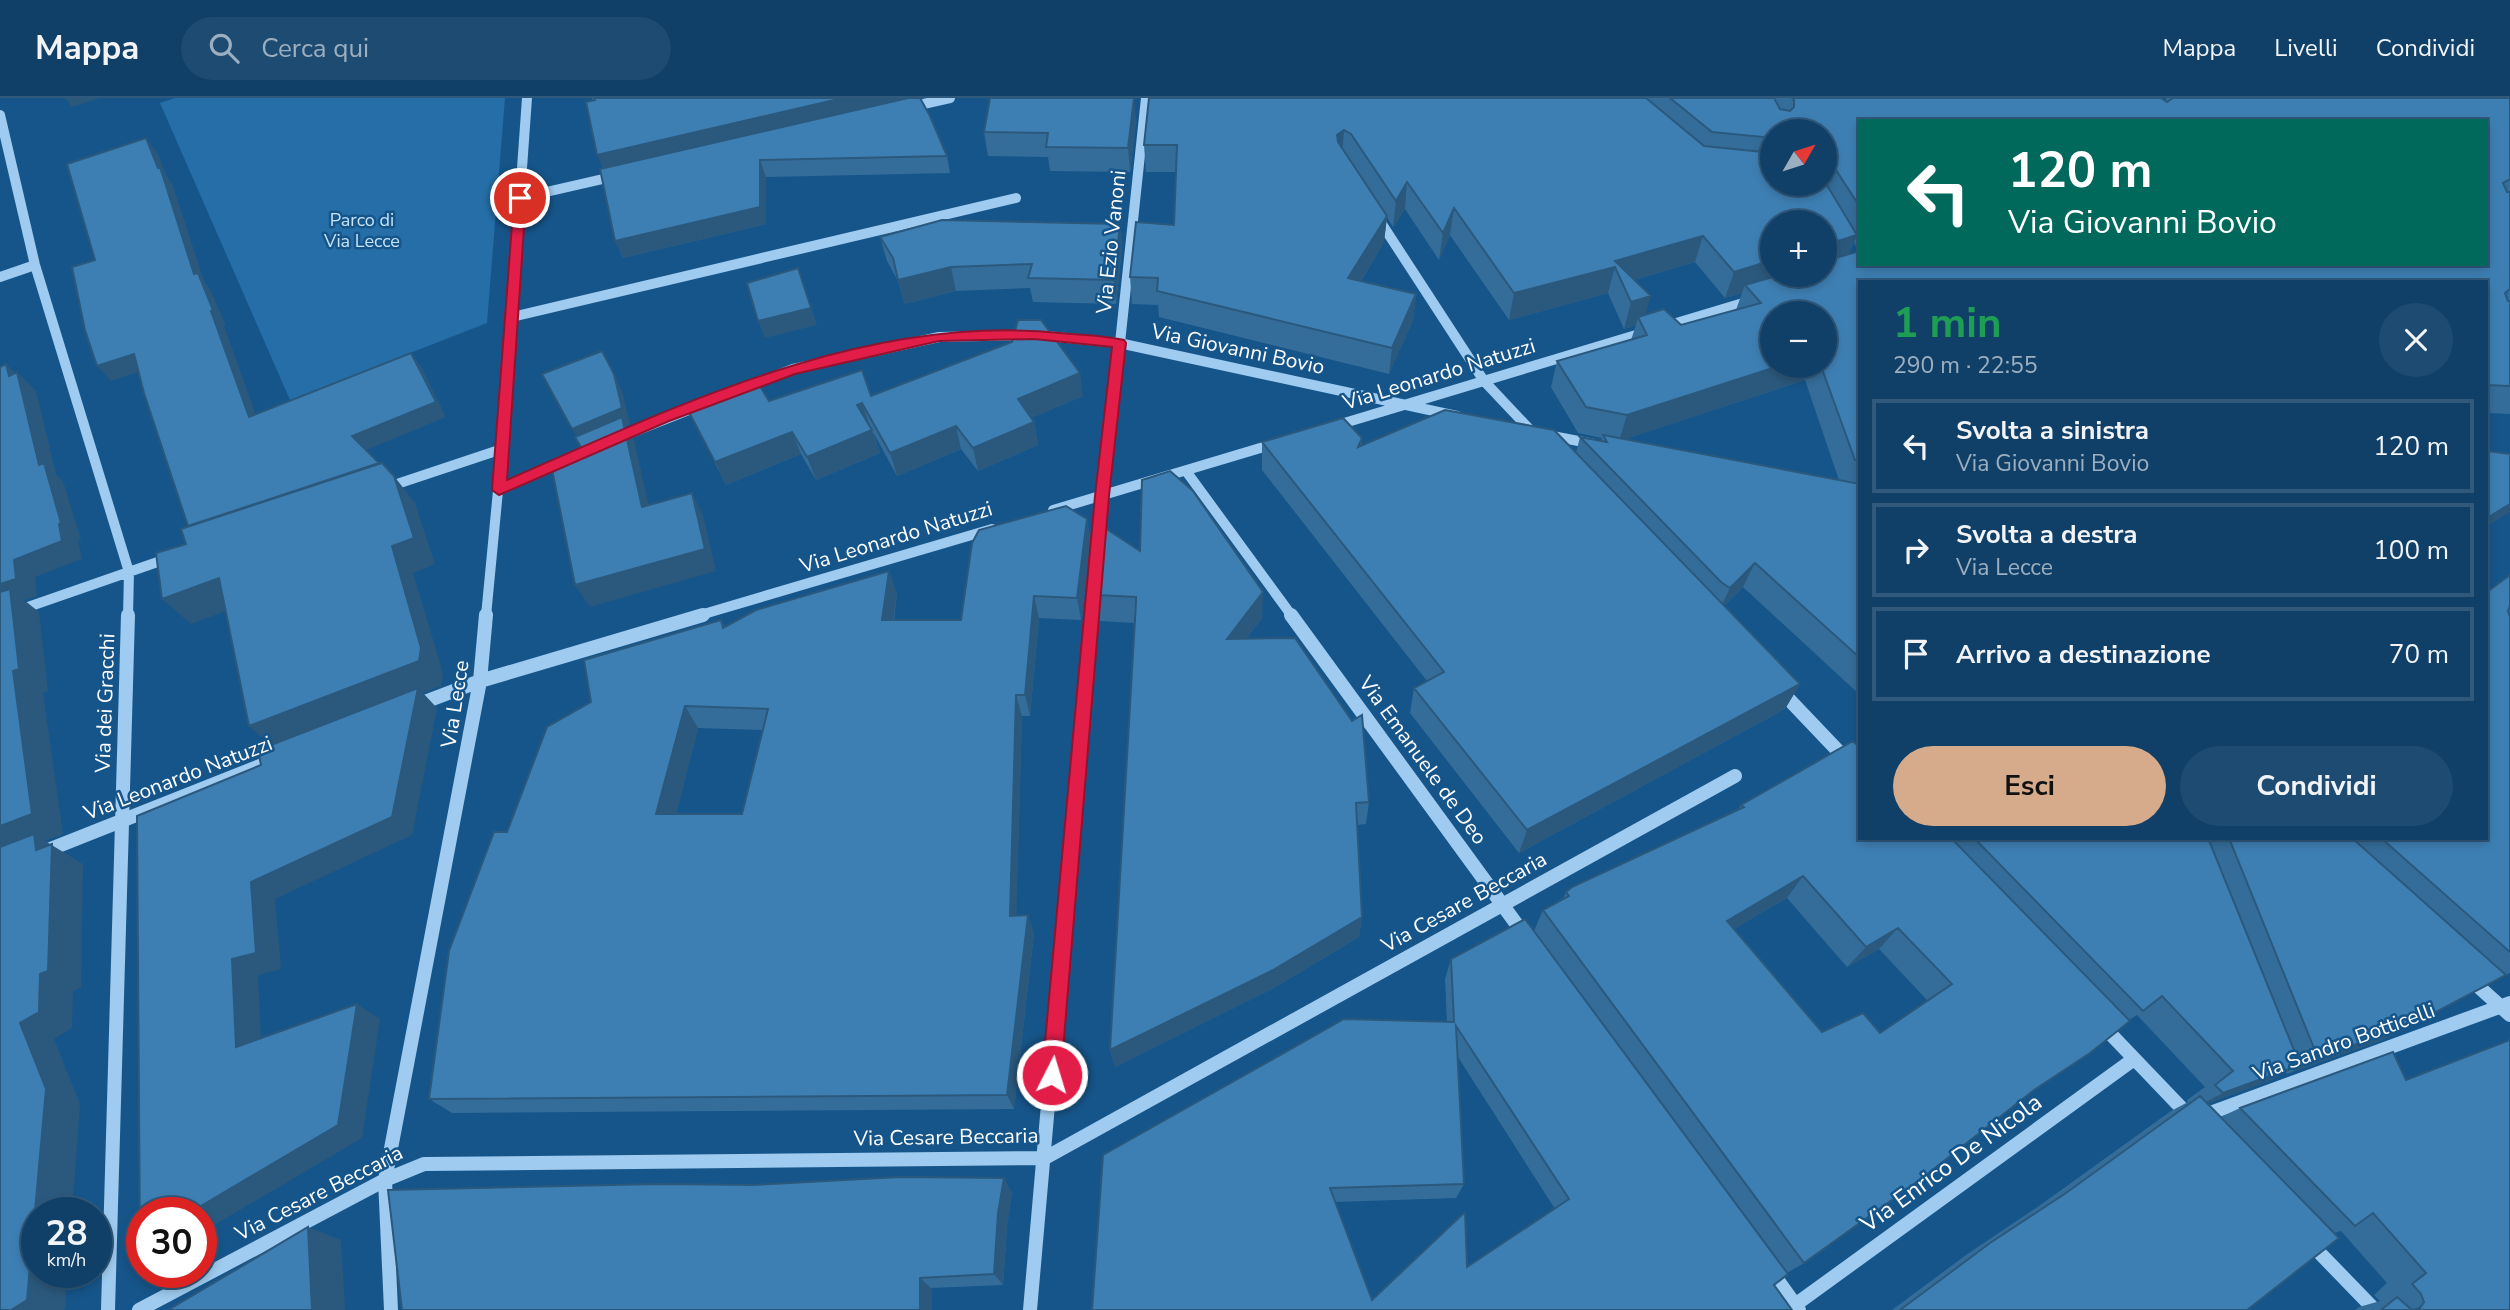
<!DOCTYPE html>
<html lang="it">
<head>
<meta charset="utf-8">
<style>
  :root { --surface:#104068; --page:#1e4b71; --text:#f1f3f6; --muted:#9cafc0; --line:#30597c; --accent:#d6ab8b }
  body { margin:0; font-family:"Nunito Sans",sans-serif; background:var(--page); color:var(--text); height:100vh; display:flex; flex-direction:column; font-size:26px; white-space:nowrap }
  * { box-sizing:border-box; margin:0 }
  p { font-size:23px; color:var(--muted) }
  .icon { flex:none; width:38px; height:38px; fill:none; stroke:currentColor; stroke-width:2; stroke-linecap:round; stroke-linejoin:round }
  .map { position:relative; flex:1; overflow:hidden }
  .drawer { position:absolute; left:1858px; top:182px; width:630px; height:560px; display:flex; flex-direction:column; background:var(--surface); border-radius:0px; box-shadow:0 4px 10px #0003,0 0 0 2px var(--line) }
  .drawer>* { flex:none }
  .guide { position:absolute; left:1858px; top:21px; width:630px; height:147px; border-radius:0px; box-shadow:0 4px 10px #0003,0 0 0 2px var(--line); background:#00695c; color:#fff; overflow:hidden }
  .needle { width:46px; rotate:51deg }
  .tools { position:absolute; left:1760px; top:21px; display:grid; gap:14px }
  .tools a { display:grid; place-items:center; width:77px; height:77px; border-radius:50%; background:var(--surface); box-shadow:0 4px 10px #0003,0 0 0 2px var(--line); font-size:35px }
  .speed { position:absolute; left:21px; top:1099px; display:flex; gap:14px; font-size:35px; font-weight:700; text-align:center }
  .speed>* { display:grid; place-content:center; width:91px; height:91px; border-radius:50%; background:var(--surface); box-shadow:0 4px 10px #0003,0 0 0 2px var(--line); line-height:1 }
  .speed small { font-size:18px; font-weight:400 }
  .speed .limit { border:10px solid #d22; background:#fff; color:#111 }
  .pin { position:absolute; display:grid; place-items:center; width:60px; height:60px; color:#fff; margin:-30px; border:4px solid #fff; border-radius:50%; box-shadow:0 2px 7px #0007 }
  .me { position:absolute; width:77px; margin:-38px; rotate:5deg; stroke-linejoin:round; filter:drop-shadow(0 0 5px #0008) }
  .turn { display:flex; align-items:center; gap:24px; height:147px; padding:0 35px; font-size:32px }
  .turn .icon { width:91px; height:91px; stroke-width:2.5 }
  .turn b { display:block; font-size:49px; line-height:60px }
  .round { display:grid; place-items:center; flex:none; width:74px; height:74px; border-radius:37px; background:var(--page) }
  .headline { display:flex; align-items:center; justify-content:space-between; height:119px; padding:0 35px }
  h1 { font-size:42px; font-weight:700; line-height:52px; color:#1e9e55 }
  .action { display:flex; gap:14px; margin-top:auto; padding:14px 35px }
  .action a { flex:1; height:80px; border-radius:42px; background:var(--accent); color:#111; font-size:28px; font-weight:700; line-height:80px; text-align:center }
  .action a+a { background:var(--page); color:var(--text) }
  ul { padding:0; list-style:none }
  li { display:flex; align-items:center; gap:21px; height:94px; margin:0 14px 10px; padding:0 21px; border:4px solid var(--line); border-radius:0px }
  li div { flex:1 }
  li b { display:block; font-size:26px }
  li em { font-style:normal }
  header { display:flex; align-items:center; gap:42px; box-sizing:border-box; height:98px; padding:0 35px; background:var(--surface); border-bottom:2px solid var(--line) }
  header strong { font-size:33px }
  nav { display:flex; gap:38px; margin-inline-start:auto; font-size:24px }
  .search { width:490px; height:63px; background:var(--page); display:flex; align-items:center; gap:18px; box-sizing:border-box; padding:0 24px; border-radius:38px; color:var(--muted); font-size:26px }
  .map>svg:first-child { display:block }
  .green { fill:#256ea7 }
  .lines { fill:none; stroke-linecap:round; stroke-linejoin:round }
  .minor-far1 { stroke:#9ecbef; stroke-width:10 }
  .minor { stroke:#9ecbef; stroke-width:14 }
  .wall { fill:#356d9a; fill-rule:evenodd }
  .shaded-wall { fill:#2b597d }
  .building { fill:#3e7fb3; stroke:#2b597d; stroke-width:2; fill-rule:evenodd }
  .route { fill:#e11d48; stroke:#92132f; stroke-width:2 }
  .labels { text-anchor:middle; dominant-baseline:central; stroke-width:5; stroke-linejoin:round; paint-order:stroke }
  .far-park-label { font-size:18px; fill:#c4e3fb; stroke:#16558a }
  .street-label { font-size:21px; fill:#fff; stroke:#16558a }
  .near-street-label { font-size:24px; fill:#fff; stroke:#16558a }
</style>
</head>
<body>
<header>
<strong>Mappa</strong>
<div class="search"><svg class="icon" aria-label="search" viewBox="0 0 24 24"><circle cx="10" cy="10" r="6"/><path d="M15 15l6 6"/></svg>Cerca qui</div>
<nav><a>Mappa</a><a>Livelli</a><a>Condividi</a></nav>
</header>
<div class="map">
<svg width="2510" height="1212" viewBox="0 0 2510 1212">
  <rect width="100%" height="100%" fill="#16558a"/>
  <path class="green" d="M175 0H505L487 225 290 302 160 5Z"/>
  <g class="lines">
    <path class="minor-far1" d="M910 9 950 0
      M0 17 35 167 129 474 128 518
      M520 100 616 78
      M1376 117 1484 283 1535 337
      M0 179 35 167
      M512 219 1016 100
      M1663 229 1753 202
      M1331 329 1646 234
      M1547 337 1594 346
      M615 341 793 271 939 239 1035 237 1119 245 1457 318
      M1186 373 1292 518
      M385 390 502 351
      M499 392 598 349
      M1053 412 1277 345
      M2 518 172 459
      M486 518 502 351 527 0
      M697 518 992 431
      M1091 518 1146 0"/>
    <path class="minor" d="M1291 517 1526 839
      M0 519 7 517
      M1781 593 1860 676
      M414 608 480 583 703 517
      M43 754 270 664
      M2470 881 2510 917
      M2102 927 2191 1020
      M2202 1018 2510 905
      M2310 1145 2375 1212
      M1769 1170 1799 1212
      M1795 1207 2134 961
      M108 1212 128 517
      M139 1212 385 1082 424 1066 1045 1060 1735 678
      M391 1212 385 1082 480 583 486 517
      M1030 1212 1091 517"/>
  </g>
  <path class="wall" d="M592 0H920L947 58 950 75 766 79V126L623 160 615 143Z
    M1149 0H2161L2165 3 2167 0H2510V316L2487 315V184H1860V597L1743 489 1724 508 1800 586 1785 611 1519 755 1410 615 1414 590 1427 583 1262 372V344L1362 340 1361 347 1576 355 1580 339 1601 343 1602 340 1578 335 1551 289 1557 263 1631 242 1636 227 1624 231 1608 195 1509 222 1450 137 1439 162 1405 111 1393 129 1387 119 1384 144 1361 183 1416 196 1413 222 1389 276 1159 219 1158 207 1132 206 1130 179 1174 127 1176 74H1146L1144 47ZM1860 23 2487 166H1860ZM1773 33H1825V86H1773ZM1854 144 1858 154 1848 156ZM1695 164 1725 200 1742 195 1736 212 1681 227 1646 217 1634 182ZM1825 215V268H1773ZM1805 282 1839 382 1625 341Z
    M1136 22 1130 74 1050 73 1048 59 988 58 984 34Z
    M1120 126 1122 150 1116 206 1033 204 1030 190 956 193 905 206 898 183 887 163 880 139Z
    M871 298H1083L1031 320 1034 324 1038 347 978 373 961 351 897 378 873 334 880 355 816 382 801 356 726 387 688 312 769 303Z
    M1087 421 1091 445 1081 522 1039 520 1030 618H1022L1016 817 1034 835 1014 1011 452 1015 429 1001 507 734 721 522 725 529 889 473 897 496 894 522H961ZM698 630 763 632 742 716H676Z
    M1140 453 1262 520 1247 540 1369 704 1366 726 1357 727 1362 819 1359 839 1272 891 1115 969 1110 952 1135 525 1100 523 1096 497Z
    M2510 477V875L2382 942 2287 976 2286 974 2269 983 2208 1005 2221 1019 2240 1010 2393 954 2406 982 2510 942V1212H2355L2359 1209 2380 1203 2374 1197 2387 1185 2341 1133 2334 1135 2339 1140 2247 1212H1892L1966 1157 2039 1108 2171 1013 2188 1004 2187 1002 2205 989 2137 917 2129 922 2130 923 2090 955 2034 992 1921 1081 1804 1165 1787 1175 1788 1176 1774 1187 1792 1212H1092L1103 1057 1344 921 1447 924 1445 881 1451 861 1525 821 1554 860 1534 833 1543 812 1563 801 1566 794 1572 789 1738 712 1741 707 1853 643 1860 650V740H2487V494ZM1787 800 1847 869 1879 851 1927 902 1880 935 1863 915 1822 934 1734 831ZM1458 959 1555 1111 1467 1169 1465 1114 1372 1202 1335 1104 1456 1100 1464 1086Z
    M1012 1094 1007 1128 1003 1187 402 1212Z"/>
  <path class="shaded-wall" d="M65 0H100L72 9Z
    M843 0H915L604 72 597 57Z
    M1134 0 1136 22 1130 74 1128 50Z
    M1344 32 1342 59 1336 64 1337 37Z
    M146 40 158 56 167 79 172 85 204 183 210 191 226 228H224L262 334 249 319 194 176 158 70Z
    M760 62 766 79V126L623 160 615 143Z
    M1407 84 1405 111 1393 129 1396 103Z
    M1454 110 1450 137 1439 162 1443 135Z
    M1387 118 1384 144 1346 207 1348 180Z
    M1120 126 1122 150 1116 206 1114 182Z
    M1857 137 1845 164 1825 170V147Z
    M1703 138 1695 164 1623 185 1615 169 1608 195 1509 222 1514 195 1615 163Z
    M1773 162V177H1803L1745 187 1742 195 1725 200 1734 174Z
    M951 169 956 193 905 206 898 182Z
    M798 170 817 227 765 240 758 223Z
    M1416 196 1413 222 1389 276 1392 250Z
    M1651 198 1643 225 1638 219 1636 227 1624 231 1631 204Z
    M602 253 622 293 630 326 626 328 634 342 654 431 581 347 572 331Z
    M411 255 422 270 446 319 364 353 352 338Z
    M134 256 148 271 111 283 97 268Z
    M6 266 18 278 17 274 36 293 56 376 63 383 81 442 78 443 82 461 35 479 37 498 24 502 39 514 48 593 43 595 63 736 45 743 83 766 81 890 73 893 72 930 54 941 80 1006 72 1115H37V1174H68L65 1211 63 1212H11L20 925 0 761V486L14 462 39 367 9 278Z
    M1779 268H1811L1805 282 1619 343 1627 317Z
    M1080 275 1083 298 1022 324 1018 301Z
    M862 305 870 328 857 307Z
    M1034 324 1038 347 978 373 973 350Z
    M956 328 961 351 897 378 890 355Z
    M872 332 880 355 816 382 807 359Z
    M792 334 801 356 726 387 715 364Z
    M394 378 415 405 435 466 413 475 443 575 441 588 423 595 437 610 412 737 275 801 281 871 258 877 262 963 236 949 232 861 251 784 277 652 249 628 392 448Z
    M692 395 703 417 716 473 590 509 575 487Z
    M2510 406V414L2487 428V420Z
    M1087 421 1091 445 1081 522 1077 500Z
    M1755 465 1743 489 1718 514 1730 490Z
    M889 473 897 496 890 545 882 522Z
    M219 480 245 506 191 526 162 501Z
    M1263 494 1262 520 1227 566V541Z
    M1034 498 1039 520 1030 618 1025 597Z
    M1800 586 1785 611 1519 755 1527 732Z
    M1016 597 1022 618 1016 835 1010 818Z
    M685 608 698 630 671 736 656 716Z
    M1803 778 1787 800 1712 844 1727 823Z
    M1028 817 1034 835 1014 1011 1007 997Z
    M1362 819 1359 839 1272 891 1115 969 1110 952Z
    M1898 830 1879 851 1847 869 1866 849Z
    M357 906 380 921 362 1040 201 1135V1115H189Z
    M2415 925 2382 942 2287 976 2318 960Z
    M2300 967 2269 983 2194 1010 2223 995Z
    M1004 1080 1012 1094 1007 1128 1003 1187 994 1176 998 1115Z
    M308 1129 341 1142 345 1212H312Z
    M920 1180 932 1191V1212H920Z"/>
  <path class="building" d="M594 0H843L597 57 586 4 595 2Z
    M908 0H920L930 18 947 58 760 62V109L615 143 600 71Z
    M990 0H1134L1128 50 1046 49 1048 35 984 34Z
    M1149 0H1646L1704 48 1773 55V86H1825V84L1857 137 1825 147V124H1773V162L1734 174 1703 138 1615 163 1651 198 1631 204 1615 169 1514 195 1454 110 1443 135 1407 84 1396 103 1351 36 1344 32 1337 37 1338 44 1387 118 1348 180 1416 196 1392 250 1157 193 1158 180 1130 179 1136 124 1174 127 1177 47H1144Z
    M1670 0H1774L1780 11 1790 13 1794 9V2L1792 0H2161L2167 4 2173 0H2510V81L2503 85 2507 94H2510V191L2505 195 2508 203H2510V288L2487 287V184H1860V363L1855 362 1821 268H1825V215H1773V268H1779L1627 317 1586 309 1557 263 1647 237 1638 219 1664 211 1681 227 1761 205 1745 187 1780 177H1825V163L1860 153V166H2487V23H1860V109L1825 55V33H1773V40L1712 34Z
    M146 40 158 70 160 69 194 176 198 175 213 212 211 213 249 319 411 255 436 304 352 338 379 365 188 428 144 295 134 256 97 268 85 232 72 169 95 162 67 66Z
    M942 122 1120 126 1114 182 1028 180 1032 166 951 169 898 182 893 160 880 139Z
    M798 170 811 210 758 223 747 185Z
    M1018 222H1041L1080 275 1018 301 1034 324 973 350 956 328 890 355 862 305 857 307 872 332 807 359 792 334 715 364 688 312 758 285 769 303 862 272 871 298 1012 244Z
    M602 253 614 276 622 310 572 331 542 276Z
    M6 266 9 278 17 274 39 367 44 365 61 425 59 426 62 443 14 462 16 481 0 486V269Z
    M1445 312 1554 332 1800 586 1527 732 1414 590 1444 574 1262 344 1343 320 1362 340 1358 349Z
    M622 319 642 409 692 395 705 451 575 487 551 366 585 356 575 339Z
    M1603 337 1860 386V560L1755 465 1730 490 1721 484 1580 339 1607 344Z
    M2487 353 2510 356V406L2487 420Z
    M382 365 394 378 414 440 392 448 421 550 419 563 249 628 219 480 162 501 156 455 186 446 181 431Z
    M1170 373 1193 393 1263 494 1227 541 1295 540 1352 623 1362 617 1369 704 1356 705 1362 819 1273 872 1110 952 1136 504V499L1096 497 1102 428 1140 453 1142 382Z
    M1066 408 1087 421 1077 500 1034 498 1025 597H1016L1010 818 1028 817 1007 997 429 1001 449 853 494 734H507L547 629 591 604 584 562 721 522 723 530 756 512 889 473 882 522H961L972 445 979 432ZM685 608 768 611 742 716H656Z
    M2510 477V507L2508 513 2510 519V854L2381 740H2487V494Z
    M10 491 19 571 13 573 32 716 0 728V494Z
    M418 590 392 719 251 784 256 855 232 861 236 949 357 906 338 1027 189 1115H142V1142L140 1144 137 718 261 667 258 652Z
    M1853 643 1860 650V740H1951L2130 923 2090 955 2034 992 1921 1081 1804 1165 1543 812 1569 798 1566 794 1572 789 1744 709 1741 707ZM1803 778 1866 849 1898 830 1952 886 1880 935 1863 915 1822 934 1727 823Z
    M34 736 36 752 52 746 48 873 40 876 39 914 20 925 46 991 27 1202 11 1212H0V749Z
    M1974 740H2208L2300 967 2223 995 2215 987 2233 973 2162 898 2143 913Z
    M2229 740H2352L2506 877 2415 925 2318 960Z
    M1525 821 1788 1176 1774 1187 1792 1212H1092L1103 1057 1344 921 1454 924 1451 861ZM1456 928 1569 1101 1467 1169 1465 1114 1372 1202 1330 1090 1464 1086Z
    M2510 942V1212H2381L2397 1199 2412 1212 2420 1210 2424 1204 2421 1196 2412 1186 2426 1175 2373 1115 2355 1128 2240 1010 2393 954 2406 982Z
    M2200 998 2339 1140 2247 1212H1900L1990 1145 2066 1095Z
    M900 1079 1004 1080 998 1115 994 1176 920 1180V1212H402L388 1092 659 1086 753 1087Z
    M308 1129 312 1212H168Z"/>
  <path class="route" d="M520 96 526 100 507 382C679 307 867 215 1060 235 1081 237 1104 237 1124 242L1126 245 1109 398 1061 977 1058 984 1052 987 1045 984 1042 977 1095 398 1112 249 1034 241 939 243 795 276 669 323 499 397 492 392 514 100Z"/>
  <g class="labels">
    <g class="far-park-label">
      <text x="362" y="122">Parco di<tspan x="362" dy="21">Via Lecce</tspan></text>
    </g>
    <g class="street-label">
      <text transform="translate(1111 144) rotate(-84)">Via Ezio Vanoni</text>
      <text transform="translate(1238 251) rotate(12)">Via Giovanni Bovio</text>
      <text transform="translate(1439 276) rotate(-17)">Via Leonardo Natuzzi</text>
      <text transform="translate(896 439) rotate(-17)">Via Leonardo Natuzzi</text>
      <text transform="translate(105 605) rotate(-88)">Via dei Gracchi</text>
      <text transform="translate(455 606) rotate(-81)">Via Lecce</text>
      <text transform="translate(1423 662) rotate(54)">Via Emanuele de Deo</text>
      <text transform="translate(178 680) rotate(-21)">Via Leonardo Natuzzi</text>
      <text transform="translate(1464 804) rotate(-29)">Via Cesare Beccaria</text>
      <text transform="translate(2344 944) rotate(-20)">Via Sandro Botticelli</text>
      <text transform="translate(946 1039) rotate(-1)">Via Cesare Beccaria</text>
      <text transform="translate(319 1095) rotate(-27)">Via Cesare Beccaria</text>
    </g>
    <g class="near-street-label">
      <text transform="translate(1951 1065) rotate(-36)">Via Enrico De Nicola</text>
    </g>
  </g>
</svg>
<div class="tools">
<a><svg class="needle" viewBox="-14 -14 28 28"><path d="M0-13l5 13h-10z" fill="#e53935"/><path d="M0 13l5-13h-10z" fill="#9cafc0"/></svg></a>
<a>+</a>
<a>−</a>
</div>
<div class="speed"><div>28<small>km/h</small></div><div class="limit">30</div></div>
<div class="pin" style="left:520px;top:100px;background:#d93025"><svg class="icon" aria-label="arrive" viewBox="0 0 24 24"><path d="M6 21V4h12l-3 4 3 4H6"/></svg></div>
<svg class="me" style="left:1052px;top:977px" viewBox="-20 -20 40 40"><circle r="17" fill="#e11d48" stroke="#fff" stroke-width="3"/><path d="M0-11L8 9 0 5-8 9z" fill="#fff"/></svg>
<div class="guide">
<div class="turn"><svg class="icon" aria-label="left" viewBox="0 0 24 24"><path d="M17 20v-9H6M10 6l-5 5 5 5"/></svg><div><b>120 m</b>Via Giovanni Bovio</div></div>
</div>
<section class="drawer">
<div class="headline"><div><h1>1 min</h1><p>290 m · 22:55</p></div><a class="round"><svg class="icon" aria-label="close" viewBox="0 0 24 24"><path d="M6 6l12 12M18 6L6 18"/></svg></a></div>
<ul>
<li><svg class="icon" aria-label="left" viewBox="0 0 24 24"><path d="M17 20v-9H6M10 6l-5 5 5 5"/></svg><div><b>Svolta a sinistra</b><p>Via Giovanni Bovio</p></div><em>120 m</em></li>
<li><svg class="icon" aria-label="right" viewBox="0 0 24 24"><path d="M7 20v-9h11M14 6l5 5-5 5"/></svg><div><b>Svolta a destra</b><p>Via Lecce</p></div><em>100 m</em></li>
<li><svg class="icon" aria-label="arrive" viewBox="0 0 24 24"><path d="M6 21V4h12l-3 4 3 4H6"/></svg><div><b>Arrivo a destinazione</b></div><em>70 m</em></li>
</ul>
<div class="action"><a>Esci</a><a>Condividi</a></div>
</section>
</div>
</body>
</html>
